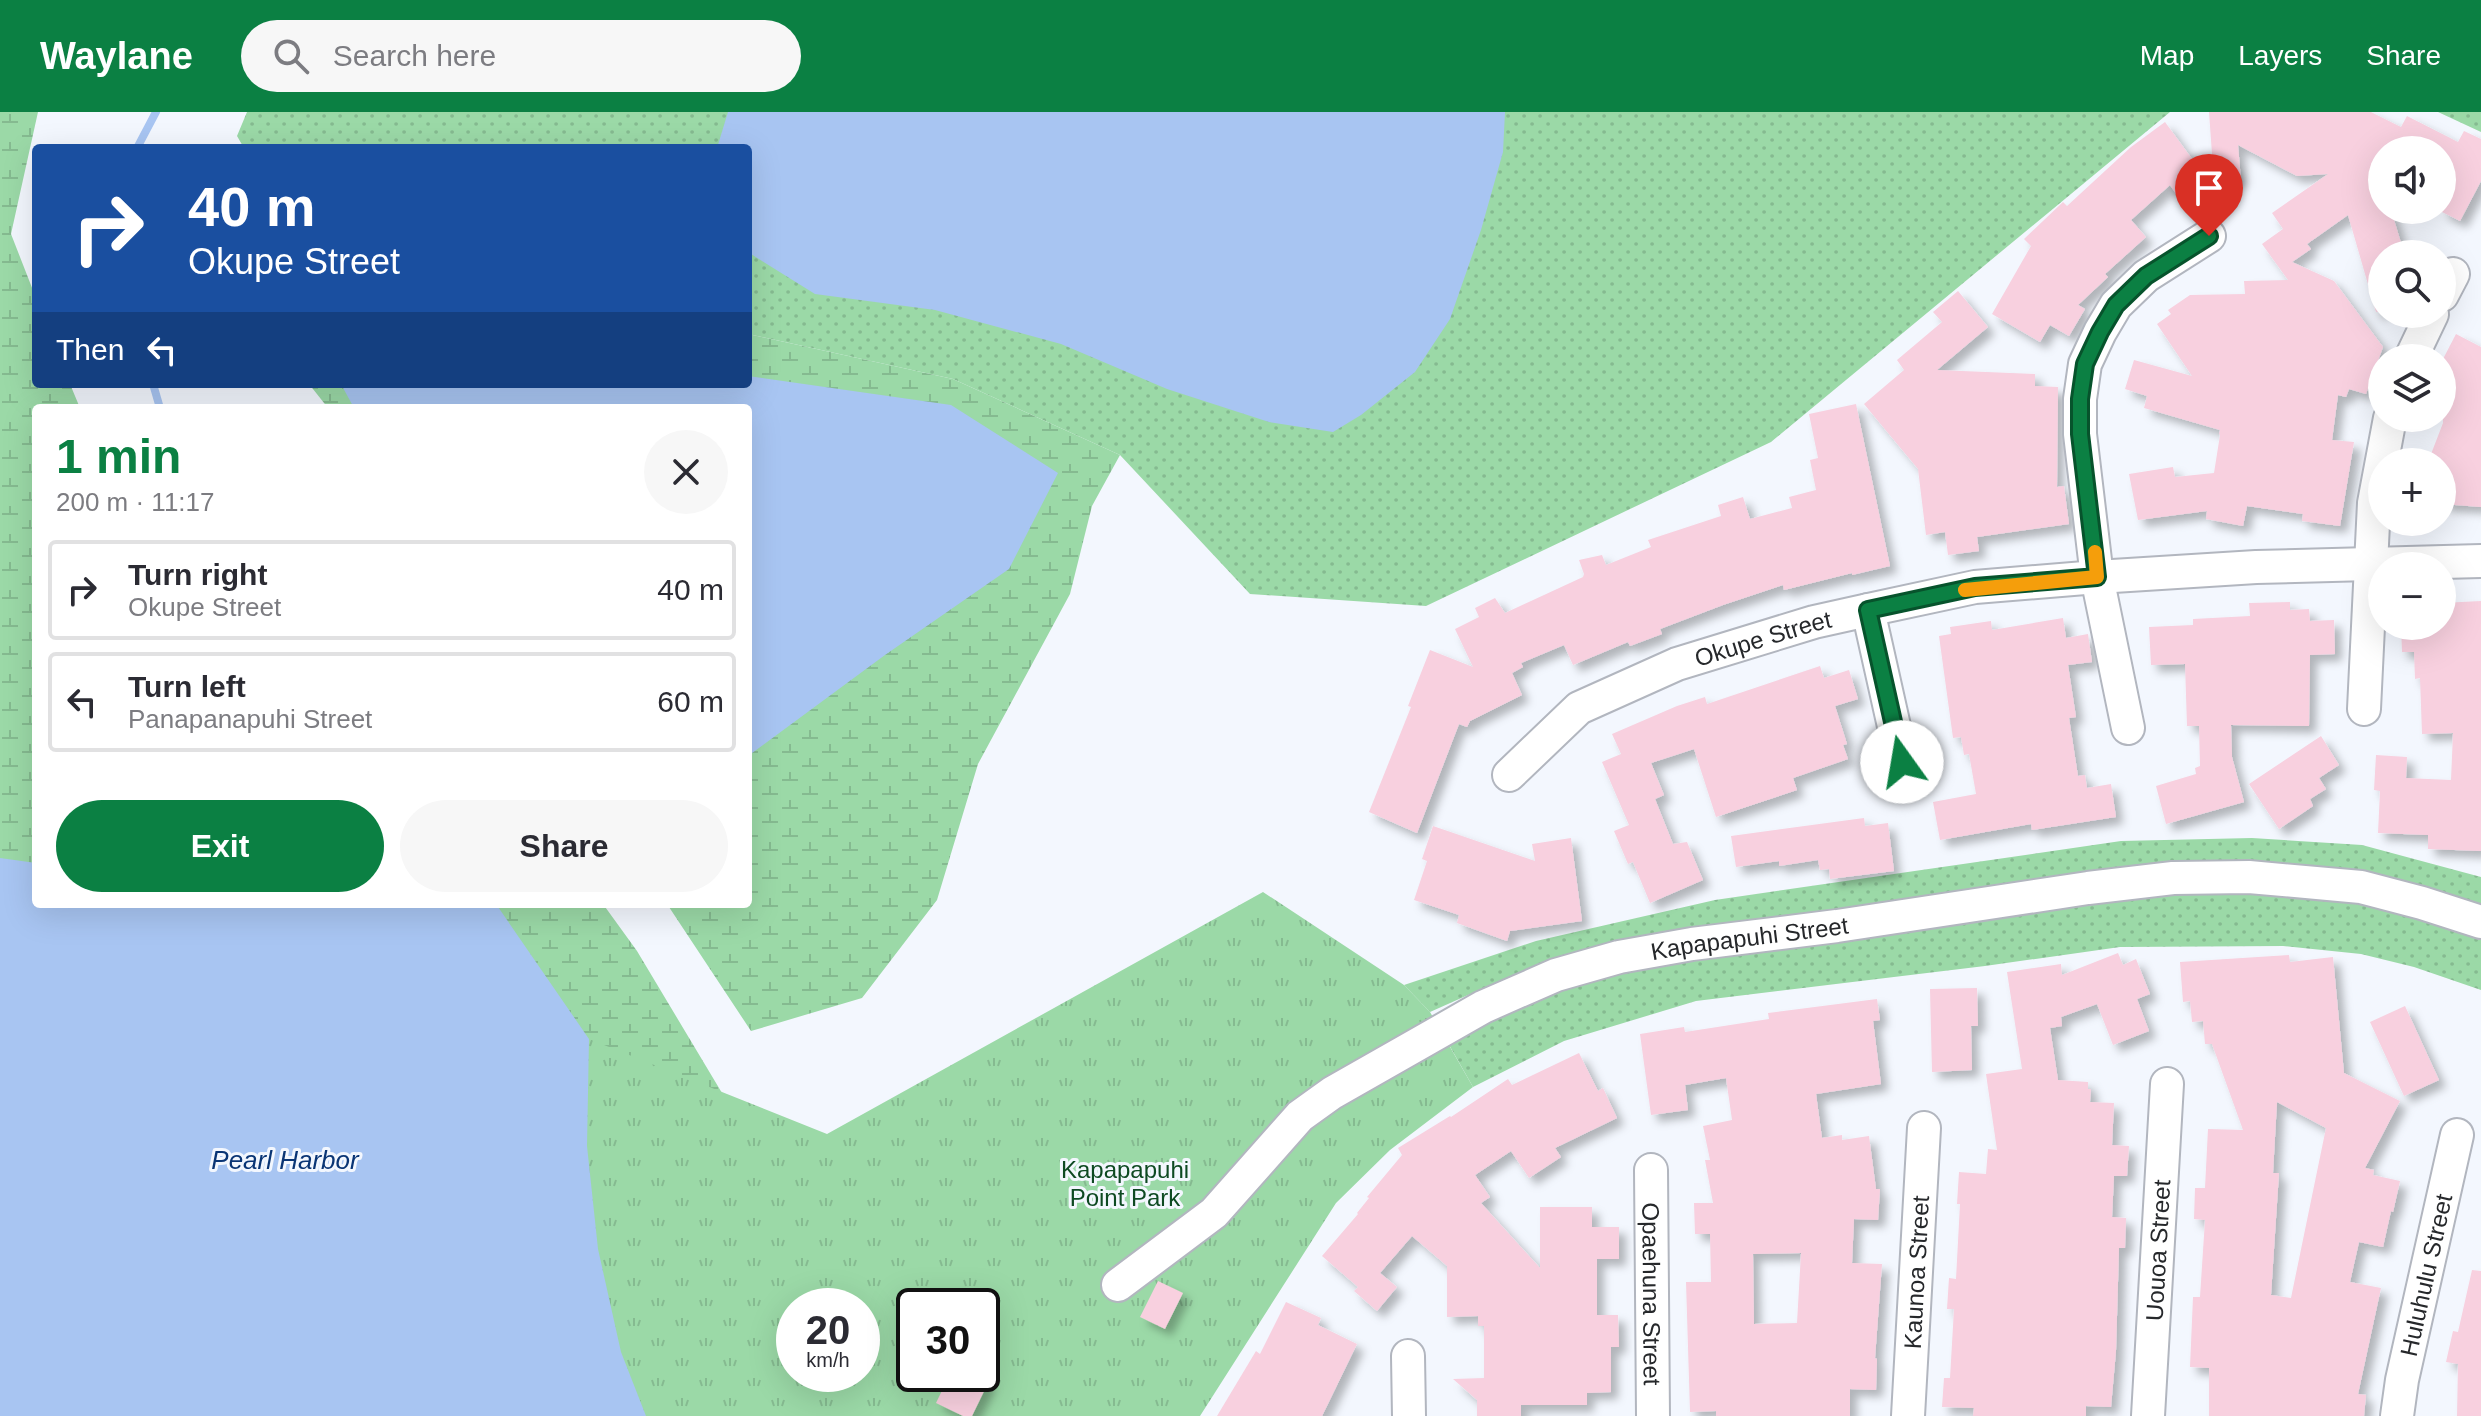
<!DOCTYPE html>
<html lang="en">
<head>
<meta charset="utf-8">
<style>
  :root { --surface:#fff; --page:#f7f7f7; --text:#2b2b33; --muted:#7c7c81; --line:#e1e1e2; --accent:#0b8043 }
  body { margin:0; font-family:Helvetica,sans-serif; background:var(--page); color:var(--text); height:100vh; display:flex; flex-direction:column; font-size:30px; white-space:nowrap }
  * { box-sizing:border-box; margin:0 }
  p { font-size:26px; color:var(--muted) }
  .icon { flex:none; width:44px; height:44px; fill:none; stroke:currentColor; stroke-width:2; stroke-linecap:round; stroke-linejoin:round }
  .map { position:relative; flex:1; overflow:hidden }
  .drawer { position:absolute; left:32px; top:292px; width:720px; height:504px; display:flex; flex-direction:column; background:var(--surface); border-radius:8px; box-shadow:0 8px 32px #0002 }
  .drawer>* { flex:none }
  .guide { position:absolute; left:32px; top:32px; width:720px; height:244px; border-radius:8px; box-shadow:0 8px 32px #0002; background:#1a4fa0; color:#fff; overflow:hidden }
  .controls { position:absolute; left:2368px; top:24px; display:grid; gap:16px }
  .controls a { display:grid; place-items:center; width:88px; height:88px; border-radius:50%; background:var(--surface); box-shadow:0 8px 32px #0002; font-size:40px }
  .speed { position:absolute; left:776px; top:1176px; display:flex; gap:16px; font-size:40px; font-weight:700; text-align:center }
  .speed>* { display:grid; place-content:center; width:104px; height:104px; border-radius:50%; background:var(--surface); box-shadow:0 8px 32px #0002; line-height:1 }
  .speed small { font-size:20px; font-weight:400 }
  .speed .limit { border:4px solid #111; border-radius:12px; background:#fff; color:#111 }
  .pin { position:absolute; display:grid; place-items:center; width:68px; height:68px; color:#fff; margin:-82px -34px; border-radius:50% 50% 50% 0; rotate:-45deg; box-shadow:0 0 8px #0007 }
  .pin .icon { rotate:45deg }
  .me { position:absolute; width:88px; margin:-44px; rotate:347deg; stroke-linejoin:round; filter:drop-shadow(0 0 6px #0008) }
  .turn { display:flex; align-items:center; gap:28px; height:168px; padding:0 24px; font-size:36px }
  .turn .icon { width:104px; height:104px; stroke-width:2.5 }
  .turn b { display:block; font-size:56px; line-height:68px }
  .then { display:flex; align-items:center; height:76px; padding:0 24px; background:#0003; gap:16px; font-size:30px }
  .round { display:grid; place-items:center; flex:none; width:84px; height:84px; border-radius:42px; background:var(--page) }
  .overview { display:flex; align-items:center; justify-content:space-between; height:136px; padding:0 24px }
  h1 { font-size:48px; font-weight:700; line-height:60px; color:var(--accent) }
  .button { display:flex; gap:16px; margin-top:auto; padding:16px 24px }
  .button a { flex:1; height:92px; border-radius:48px; background:var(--accent); color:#fff; font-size:32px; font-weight:700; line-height:92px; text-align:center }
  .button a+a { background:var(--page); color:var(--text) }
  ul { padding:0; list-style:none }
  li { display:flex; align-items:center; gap:24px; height:100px; margin:0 16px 12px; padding:0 8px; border:4px solid var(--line); border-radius:8px }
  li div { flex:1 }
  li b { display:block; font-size:30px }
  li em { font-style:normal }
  header { display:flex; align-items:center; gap:48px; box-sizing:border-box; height:112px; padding:0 40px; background:var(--accent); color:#fff }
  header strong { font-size:38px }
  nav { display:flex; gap:44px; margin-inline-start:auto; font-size:28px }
  .search { width:560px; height:72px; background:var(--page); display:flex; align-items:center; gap:20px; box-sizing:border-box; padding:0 28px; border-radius:44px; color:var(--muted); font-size:30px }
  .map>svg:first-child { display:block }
  .grass { fill:url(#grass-dots) }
  .wetland { fill:url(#wetland-marsh) }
  .park { fill:url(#park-tufts); fill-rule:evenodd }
  .water { fill:#a8c5f2 }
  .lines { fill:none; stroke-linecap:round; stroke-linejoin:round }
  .stream { stroke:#a8c5f2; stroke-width:8 }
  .building { fill:#f8d0df; fill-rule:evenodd; filter:url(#shadow) }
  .minor-casing { stroke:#b2b6bf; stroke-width:36 }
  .minor { stroke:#fff; stroke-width:32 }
  .route-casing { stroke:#07532c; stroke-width:20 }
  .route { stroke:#0b8043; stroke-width:14 }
  .slow { stroke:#f59e0b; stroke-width:14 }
  .labels { text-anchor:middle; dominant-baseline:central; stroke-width:6; stroke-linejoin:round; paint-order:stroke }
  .street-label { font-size:24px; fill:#26282b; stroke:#f3f7fe }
  .park-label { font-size:24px; fill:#0e4a22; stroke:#f3f7fe }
  .water-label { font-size:26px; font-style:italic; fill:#0a3575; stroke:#f3f7fe }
</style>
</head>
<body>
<header>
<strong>Waylane</strong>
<div class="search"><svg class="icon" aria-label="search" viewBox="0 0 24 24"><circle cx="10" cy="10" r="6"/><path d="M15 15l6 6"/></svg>Search here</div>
<nav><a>Map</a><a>Layers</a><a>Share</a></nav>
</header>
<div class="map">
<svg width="2481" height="1304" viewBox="0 0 2481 1304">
  <defs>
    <pattern id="grass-dots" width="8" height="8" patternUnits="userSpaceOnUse" patternTransform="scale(2)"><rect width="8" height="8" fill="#9bd9a7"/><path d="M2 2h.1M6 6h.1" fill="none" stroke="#85ba90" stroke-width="1.8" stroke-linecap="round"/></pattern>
    <pattern id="wetland-marsh" width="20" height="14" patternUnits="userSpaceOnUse" patternTransform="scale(2)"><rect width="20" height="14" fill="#9bd9a7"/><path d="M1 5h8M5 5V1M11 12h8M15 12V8" fill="none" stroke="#85ba90"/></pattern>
    <pattern id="park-tufts" width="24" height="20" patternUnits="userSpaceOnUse" patternTransform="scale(2)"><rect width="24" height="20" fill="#9bd9a7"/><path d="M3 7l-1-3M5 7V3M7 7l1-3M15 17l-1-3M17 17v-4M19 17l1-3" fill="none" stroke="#85ba90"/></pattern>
    <filter id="shadow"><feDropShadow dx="7" dy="7" stdDeviation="4" flood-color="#0004"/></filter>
  </defs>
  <rect width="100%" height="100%" fill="#f3f7fe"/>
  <path class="grass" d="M247 0H2170L1771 330 1426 494 1250 482 1120 343 953 267 748 222V36H244L237 24Z
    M2438 0H2481V20Z
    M2252 726 2362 733 2481 765V794L2467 788 2378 766 2289 753 1587 839 1504 867 1430 900 1404 873 1536 829 1715 788 2121 729Z
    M2229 777 2387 793 2481 824V878L2414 855 2361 842 2283 834 2120 835 1985 854 1696 889 1564 929 1473 975 1448 931 1497 903 1563 875 1641 856 2092 787Z"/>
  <path class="wetland" d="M0 0H38L11 122 36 186V272H70L80 296H36V792L0 861Z
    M748 222 953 267 1120 343 1092 394 1070 482 978 652 937 788 862 886 751 919 667 792H748Z
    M309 272H374L382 296H328Z
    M137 792H603L637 839 728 991 737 1304H577Z"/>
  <path class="park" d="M1263 780 1404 873 1430 900 1473 975 1390 1038 1336 1091 1200 1304H646L621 1240 598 1137 587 1034 589 927 827 1022ZM794 1194H862V1262H794ZM914 1194H982V1262H914Z"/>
  <path class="water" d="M728 0H1505L1503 40 1481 118 1450 207 1415 260 1361 303 1333 320 1269 310 1167 277 1061 232 935 198 815 182 751 142 748 137V36H717Z
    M748 264 951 293 1058 361 1009 457 885 543 748 644V296H354L341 272H748Z
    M0 746 36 751V792H496L589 927 587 1034 598 1137 621 1240 646 1304H0Z"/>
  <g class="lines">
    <path class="stream" d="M137 36 156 0
      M153 272 160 296"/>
  </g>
  <path class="building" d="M2209 0H2371L2401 15 2407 4 2458 30 2464 19 2481 27V69L2460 109 2442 100V38H2382V98H2391L2402 134 2391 138 2392 142H2382V199L2376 200 2348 103 2307 132 2311 137 2292 150 2334 169 2383 235 2366 282 2349 277 2346 285 2338 283 2332 328 2354 330 2340 414 2302 409 2303 402 2247 394 2243 414 2206 407 2207 399 2138 408 2129 362 2173 355 2175 365 2214 361 2220 323 2219 322 2220 318 2144 296 2147 284 2125 277 2134 248 2192 264 2157 212 2171 202 2168 198 2190 183 2245 182 2244 169 2288 168 2262 132 2283 117 2272 101 2328 62 2297 64 2238 33 2241 68 2214 70Z
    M2165 10 2209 70 2192 72 2177 83 2170 73 2131 108 2146 125 2105 162 2108 165 2078 193 2085 197 2069 224 2050 213 2040 230 1992 202 2031 134 2024 127 2063 90 2067 94 2131 35Z
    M1958 179 1988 215 1937 258 2035 262V274L2058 275 2057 375 2064 374 2069 412 1977 425 1979 439 1948 443 1945 420 1926 423 1918 357 1864 292 1904 258 1897 248 1942 210 1933 200Z
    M2456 222 2481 235V395L2442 392V350H2428L2443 311 2442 249Z
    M1856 292 1890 454 1852 463V461L1784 478 1783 473 1723 493 1660 517 1662 522 1630 534 1628 530 1573 553 1564 533 1521 551 1523 555 1512 561 1522 583 1470 609 1467 615 1459 612 1417 721 1369 700 1411 595 1408 594 1430 538 1473 555 1455 517 1479 505 1475 496 1495 486 1505 501 1583 465 1584 462 1579 448 1602 443 1606 453 1651 435 1648 428 1721 404 1718 393 1743 385 1750 407 1792 396 1789 385 1816 378 1810 348 1818 346 1809 302Z
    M2481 489V739L2428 737V723L2378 721 2380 679 2374 678 2376 643 2407 645 2406 666 2451 668 2453 621 2422 622 2420 566 2415 567 2414 540H2402L2401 514H2442V491Z
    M2290 490V498L2309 497 2310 509 2334 508 2335 542 2310 543 2309 614 2231 613 2232 645 2244 690 2166 712 2156 674 2196 662 2195 656 2200 654 2199 614H2187L2185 552 2151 553 2149 515 2193 513V507L2250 504 2249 491Z
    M2063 506 2066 526 2088 522 2092 550 2068 553 2076 605 2069 606 2078 664 2085 663 2087 676 2111 672 2116 705 2032 718 2031 712 1940 728 1933 690 1976 682 1969 642 1964 643 1961 625 1953 626 1939 524 1951 522 1950 515 1991 509 1992 518Z
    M1820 554 1824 566 1849 558 1858 587 1835 594 1847 632 1843 633 1848 647 1793 666 1797 678 1716 705 1694 637 1651 651 1664 683 1655 687 1673 732 1687 730 1703 768 1650 791 1633 750 1628 752 1614 719 1629 713 1602 650 1621 642 1612 622 1677 594 1705 585 1707 592Z
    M2321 624 2339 653 2319 666 2326 677 2310 687 2313 694 2279 717 2249 672Z
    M1864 706 1865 714 1888 711 1894 759 1830 767 1829 757 1820 758 1818 748 1779 754V749L1736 755 1731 724Z
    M1433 714 1535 749 1532 732 1571 726 1582 809 1510 819 1507 829 1457 811 1459 803 1414 788 1427 749 1422 747Z
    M2118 841 2123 853 2136 847 2150 882 2137 887 2149 919 2113 933 2097 892 2061 905 2062 914 2050 916 2058 968 2088 970V977H2091L2090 990 2114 991 2112 1033 2129 1034 2127 1064H2114L2112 1105 2126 1106 2125 1136H2119L2116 1239 2111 1295 2086 1294V1304H1973L1974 1296 1942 1295 1944 1266H1950L1954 1197H1947L1949 1166 1956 1167 1960 1092H1957L1959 1060 1986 1062 1988 1037 1997 1038 1986 962 2022 957 2007 860 2061 852 2062 863Z
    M2289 843 2290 850 2333 845 2344 961 2400 989 2365 1056 2374 1058 2373 1063 2400 1069 2393 1100 2391 1099 2383 1135 2359 1130 2350 1170 2381 1176 2358 1282 2366 1283 2364 1304H2209V1256L2190 1255 2193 1185H2200L2205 1108 2194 1107 2195 1076H2205L2208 1017 2243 1018 2212 932H2205L2203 909 2192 910 2190 889 2183 890 2180 850ZM2277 990 2326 1016 2291 1186 2271 1183 2279 1061H2273Z
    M1977 876 1978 914H1971L1972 958 1932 960 1930 877Z
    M1877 887 1880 908 1873 909 1881 972 1816 982 1822 1026 1842 1023V1028L1869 1024 1876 1077H1880L1878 1108 1854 1107 1852 1151 1882 1152 1875 1246 1877 1247 1876 1278 1850 1277V1304H1716V1299L1690 1300 1686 1170H1711L1710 1122H1695L1694 1091H1713L1705 1048H1710L1703 1014 1732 1008 1726 966 1685 973 1688 998 1651 1003 1640 922 1684 915 1685 920 1769 907 1768 901ZM1801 1141 1797 1211 1754 1212 1753 1142Z
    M2405 894 2439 968 2404 984 2370 910Z
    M1579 941 1598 979 1603 976 1617 1006 1555 1036 1561 1045 1529 1066 1511 1039 1475 1063 1490 1085 1481 1091 1540 1156V1095H1592V1115H1619V1147H1597V1203H1618L1619 1235H1611V1280L1587 1281V1293H1521V1304H1477V1288L1453 1267 1484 1266V1214H1478V1204L1447 1205V1154L1412 1124 1380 1161 1397 1175 1377 1199 1354 1179 1358 1175 1322 1144 1358 1102 1357 1101 1369 1086 1367 1085 1402 1043 1398 1036 1450 1004 1451 1005 1508 967 1512 973Z
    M2472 1158 2481 1159V1304H2457L2458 1252 2446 1250 2453 1219 2458 1220Z
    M1158 1169 1183 1181 1165 1217 1140 1205Z
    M1286 1190 1321 1206 1318 1213 1357 1232 1322 1304H1217L1256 1239 1260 1242Z
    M950 1262H975L989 1269 972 1304H963L936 1291Z"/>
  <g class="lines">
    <defs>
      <g id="minor">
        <path d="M2442 183 2453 162"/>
        <path d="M2411 246 2432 202"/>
        <path d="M1868 498 1902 650"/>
        <path d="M2364 597 2374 391 2390 306"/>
        <path d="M2128 616 2097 465 2080 322V287L2085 252 2100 220 2116 193 2146 164 2209 124"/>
        <path id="s1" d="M1509 663 1579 596 1677 552 1814 510 1868 498 1975 475 2097 465 2256 455 2481 449"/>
        <path id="s2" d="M1651 1058 1653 1304"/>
        <path id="s3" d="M1118 1173 1214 1101 1300 1004 1332 981 1483 895 1556 863 1619 845 1692 832 1837 814 2088 776 2173 766 2249 765 2361 775 2422 791 2481 810"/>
        <path d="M1408 1244 1409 1304"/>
        <path id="s4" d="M1908 1304 1924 1016"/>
        <path id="s5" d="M2148 1304 2167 972"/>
        <path id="s6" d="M2397 1304 2402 1268 2457 1023"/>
      </g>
    </defs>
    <use href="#minor" class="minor-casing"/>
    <use href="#minor" class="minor"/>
  </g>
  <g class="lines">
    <defs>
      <path id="route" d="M1902 650 1868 498 1975 475 2097 465 2080 322V287L2085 252 2100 220 2116 193 2146 164 2209 124"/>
    </defs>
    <use href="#route" class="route-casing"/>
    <use href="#route" class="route"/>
    <path class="slow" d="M1965 478 2097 465 2095 440"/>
  </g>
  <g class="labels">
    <g class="street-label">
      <text stroke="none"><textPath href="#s1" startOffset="294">Okupe Street</textPath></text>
      <text stroke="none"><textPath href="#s3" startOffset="740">Kapapapuhi Street</textPath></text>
      <text stroke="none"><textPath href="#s5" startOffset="166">Uouoa Street</textPath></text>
      <text stroke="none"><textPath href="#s4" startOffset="144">Kaunoa Street</textPath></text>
      <text stroke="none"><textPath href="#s6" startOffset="144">Huluhulu Street</textPath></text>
      <text stroke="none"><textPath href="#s2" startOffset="124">Opaehuna Street</textPath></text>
    </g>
    <g class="park-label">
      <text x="1125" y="1057">Kapapapuhi<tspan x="1125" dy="28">Point Park</tspan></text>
    </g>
    <g class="water-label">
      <text x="285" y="1048">Pearl Harbor</text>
    </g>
  </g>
</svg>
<div class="controls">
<a><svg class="icon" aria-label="sound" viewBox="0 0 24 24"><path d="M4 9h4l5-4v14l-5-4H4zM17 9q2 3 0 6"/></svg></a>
<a><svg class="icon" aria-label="search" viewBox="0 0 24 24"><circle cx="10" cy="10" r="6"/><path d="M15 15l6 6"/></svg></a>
<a><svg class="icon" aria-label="layers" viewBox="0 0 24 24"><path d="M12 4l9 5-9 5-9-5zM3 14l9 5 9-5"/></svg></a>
<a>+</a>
<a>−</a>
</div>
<div class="speed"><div>20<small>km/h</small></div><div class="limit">30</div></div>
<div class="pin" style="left:2209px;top:124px;background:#d93025"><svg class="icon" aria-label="arrive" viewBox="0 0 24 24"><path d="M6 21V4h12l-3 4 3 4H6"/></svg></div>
<svg class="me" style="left:1902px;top:650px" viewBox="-20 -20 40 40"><circle r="19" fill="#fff"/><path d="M0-13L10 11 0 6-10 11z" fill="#0b8043"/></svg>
<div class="guide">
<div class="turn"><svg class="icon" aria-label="right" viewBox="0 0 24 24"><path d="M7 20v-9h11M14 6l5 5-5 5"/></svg><div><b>40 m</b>Okupe Street</div></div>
<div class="then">Then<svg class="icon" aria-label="left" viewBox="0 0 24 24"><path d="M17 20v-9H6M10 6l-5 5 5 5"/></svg></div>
</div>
<section class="drawer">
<div class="overview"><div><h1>1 min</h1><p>200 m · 11:17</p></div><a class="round"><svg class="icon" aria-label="close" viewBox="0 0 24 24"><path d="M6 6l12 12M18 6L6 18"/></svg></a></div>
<ul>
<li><svg class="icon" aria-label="right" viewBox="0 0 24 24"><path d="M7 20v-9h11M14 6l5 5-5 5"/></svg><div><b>Turn right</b><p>Okupe Street</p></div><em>40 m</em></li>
<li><svg class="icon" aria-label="left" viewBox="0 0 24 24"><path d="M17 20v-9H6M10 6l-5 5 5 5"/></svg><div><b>Turn left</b><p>Panapanapuhi Street</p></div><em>60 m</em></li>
</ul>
<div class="button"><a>Exit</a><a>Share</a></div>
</section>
</div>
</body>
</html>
